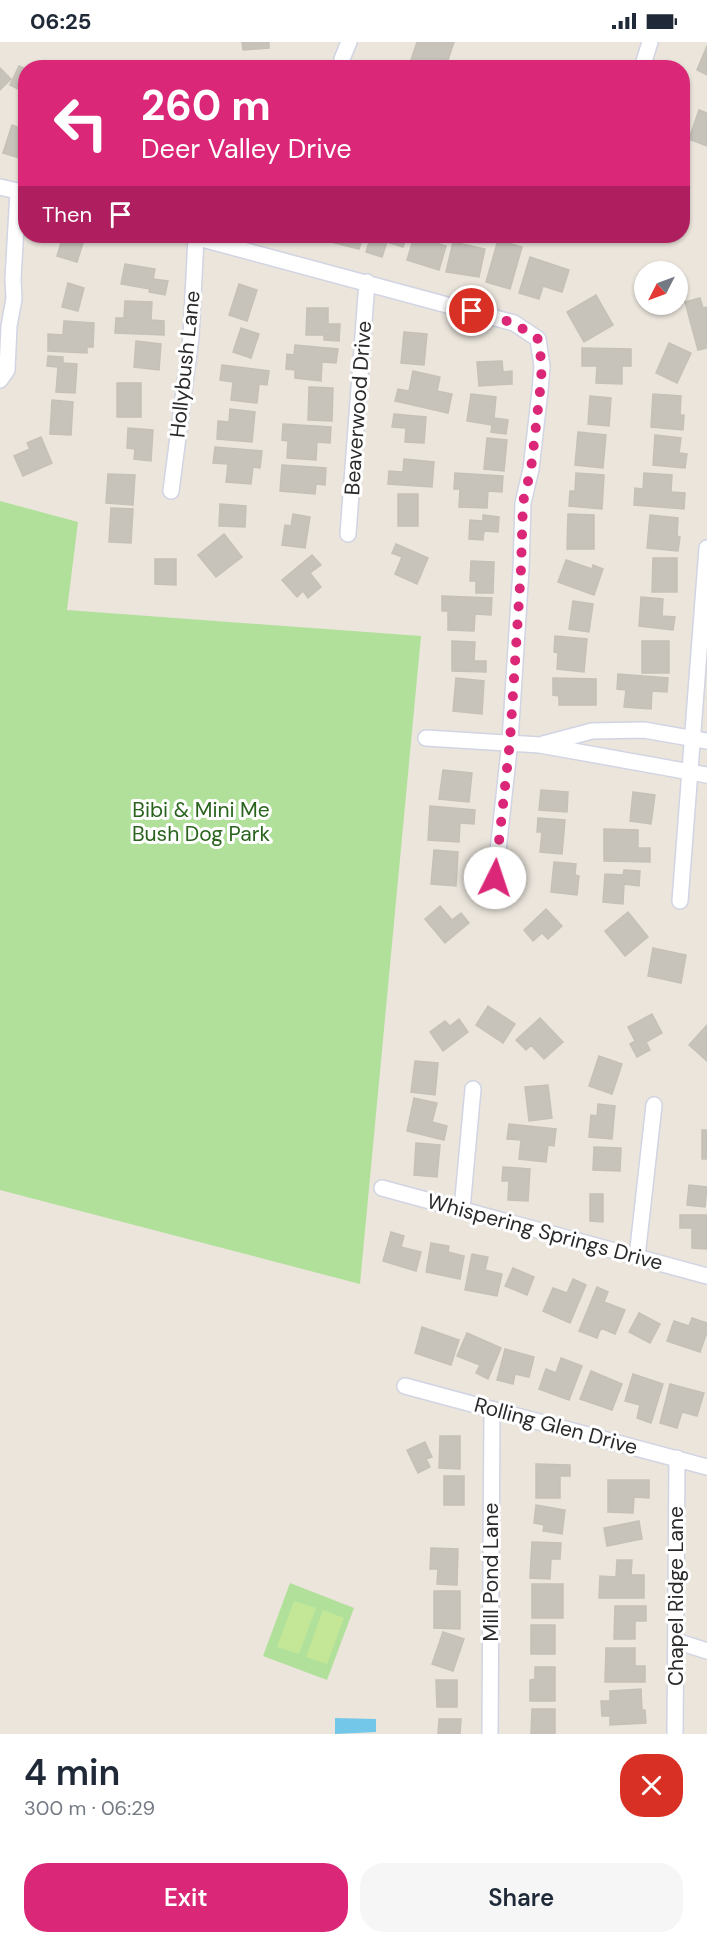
<!DOCTYPE html>
<html lang="en">
<head>
<meta charset="utf-8">
<style>
  :root { --surface:#fff; --page:#f6f6f7; --text:#1f2937; --muted:#747a83; --accent:#db2777 }
  body { margin:0; font-family:"DM Sans",sans-serif; background:var(--page); color:var(--text); height:100vh; display:flex; flex-direction:column; font-size:22px; white-space:nowrap }
  * { box-sizing:border-box; margin:0 }
  p { font-size:20px; color:var(--muted) }
  .icon { flex:none; width:33px; height:33px; fill:none; stroke:currentColor; stroke-width:2; stroke-linecap:round; stroke-linejoin:round }
  .map { position:relative; height:1692px; overflow:hidden }
  .sheet { display:flex; flex-direction:column; background:var(--surface); flex:1 }
  .sheet>* { flex:none }
  .top-card { position:absolute; left:18px; top:18px; width:672px; height:183px; border-radius:24px; box-shadow:0 2px 4px #0004; background:#db2777; color:#fff; overflow:hidden }
  .needle { width:39px; rotate:228deg }
  .buttons { position:absolute; left:634px; top:219px; display:grid; gap:12px }
  .buttons a { display:grid; place-items:center; width:54px; height:54px; border-radius:50%; background:var(--surface); box-shadow:0 2px 4px #0004; font-size:30px }
  .pin { position:absolute; display:grid; place-items:center; width:51px; height:51px; color:#fff; margin:-26px; border:3px solid #fff; border-radius:50%; box-shadow:0 2px 6px #0007 }
  .me { position:absolute; width:66px; margin:-33px; rotate:4deg; stroke-linejoin:round; filter:drop-shadow(0 0 4px #0008) }
  .turn { display:flex; align-items:center; gap:21px; height:126px; padding:0 24px; font-size:27px }
  .turn .icon { width:78px; height:78px; stroke-width:2.5 }
  .turn b { display:block; font-size:42px; line-height:51px }
  .then { display:flex; align-items:center; height:57px; padding:0 24px; background:#0003; gap:12px; font-size:22px }
  .round { display:grid; place-items:center; flex:none; width:63px; height:63px; border-radius:24px; background:var(--page) }
  .overview { display:flex; align-items:center; justify-content:space-between; height:102px; padding:0 24px }
  h1 { font-size:36px; font-weight:600; line-height:45px }
  .button { display:flex; gap:12px; margin-top:auto; padding:12px 24px }
  .button a { flex:1; height:69px; border-radius:24px; background:var(--accent); color:#fff; font-size:24px; font-weight:600; line-height:69px; text-align:center }
  .button a+a { background:var(--page); color:var(--text) }
  .status { display:flex; justify-content:space-between; align-items:center; height:42px; padding:0 30px; background:var(--surface); direction:ltr }
  .status svg { height:16px; fill:currentColor }
  .map>svg:first-child { display:block }
  .green { fill:#b1e09b }
  .pitch { fill:#c3e797 }
  .water { fill:#73c7e9 }
  .building { fill:#c7c3bb; stroke:#c6c1b6; stroke-width:1.5 }
  .lines { fill:none; stroke-linecap:round; stroke-linejoin:round }
  .street-casing { stroke:#d1d4e2; stroke-width:18 }
  .street { stroke:#fff; stroke-width:15 }
  .route { stroke:#db2777; stroke-width:10; stroke-dasharray:0 18 }
  .labels { text-anchor:middle; dominant-baseline:central; stroke-width:6; stroke-linejoin:round; paint-order:stroke }
  .street-label { font-size:21px; fill:#2a2a2a; stroke:#fff }
  .park-label { font-size:21px; fill:#2a631d; stroke:#fff }
</style>
</head>
<body>
<div class="status"><b>06:25</b><svg viewBox="0 0 49 12"><path d="M0 12V9h3v3zM5 12V6h3v6zM10 12V3h3v9zM15 12V0h3v12zM26 1h20v11H26zM47 4h2v5h-2z"/></svg></div>
<div class="map">
<svg width="707" height="1692" viewBox="0 0 707 1692">
  <rect width="100%" height="100%" fill="#ebe5dc"/>
  <path class="green" d="M0 459 78 480 67 568 421 594 360 1242 0 1148Z
    M290 1541 354 1566 327 1638 263 1614Z"/>
  <path class="pitch" d="M294 1559 316 1566 299 1612 277 1605Z
    M323 1568 344 1576 327 1622 306 1615Z"/>
  <path class="water" d="M335 1676 376 1677V1690L335 1692Z"/>
  <path class="building" d="M242 0H269V6L243 8Z
    M417 0H454L446 24 432 20 430 26 410 21Z
    M707 4V33L697 28Z
    M19 24 26 27V51L10 43Z
    M0 26 11 37 0 48Z
    M699 68 707 71V104L689 97Z
    M22 79 26 80V118L3 111 12 83 20 86Z
    M63 194 83 201 77 220 57 214Z
    M329 194H363L359 207 327 199Z
    M371 194H407L403 205 387 200 382 215 366 210Z
    M422 194H431L429 199 446 204 439 228 407 218 414 195 421 197Z
    M498 198 522 205 510 247 486 240Z
    M453 200 485 207 479 235 446 230Z
    M530 215 569 228 562 250 543 244 539 257 519 251Z
    M125 222 155 227 153 237 168 239 165 253 149 250 150 247 121 242Z
    M68 241 84 246 78 269 62 265Z
    M239 242 257 248 247 279 229 273Z
    M596 253 613 283 584 300 567 270Z
    M700 256 703 266 707 265V306L698 308 685 260Z
    M125 259 152 260 151 278 164 279V293L115 291 116 276H124Z
    M307 266H328V282H340L339 299 324 298V293H306Z
    M64 279 94 281 93 305H87V311L48 309V292L63 293Z
    M241 286 259 292 251 316 233 310Z
    M404 290 427 292 424 323 401 321Z
    M136 299 161 302 159 328 134 325Z
    M669 301 691 311 677 341 656 331Z
    M295 303 338 307 336 321 322 320 321 339 295 336V328L286 327 287 312 294 313Z
    M582 306 631 307V324H622V342L596 341 597 324H582Z
    M48 314 63 315V321L77 322 75 351 56 350 58 325 47 324Z
    M502 319 503 330 512 329V342L479 344 477 320Z
    M222 323 269 329 267 343 259 342 257 361 231 358 233 340 220 338Z
    M413 329 440 335 437 349 452 352 448 371 395 359 398 347 409 349Z
    M117 341H141V375H117Z
    M309 345 333 346 332 379 308 378Z
    M471 352 496 355 494 376 508 378 506 392 491 390 492 383 467 379Z
    M653 352 681 354 680 373H684L683 388 651 385Z
    M590 354 611 356 609 384 588 382Z
    M52 358 73 360 71 393 50 392Z
    M230 367 255 370 252 400 217 397 218 379 229 380Z
    M394 372 426 375 424 401 405 400 406 386 392 385Z
    M283 382 331 385 330 401 317 400 316 418 287 416 288 399 282 398Z
    M128 386 153 388 151 419 134 417 135 407 127 406Z
    M578 390 606 393 603 426 575 423Z
    M655 393 681 396 679 411 687 412 685 426 653 423Z
    M41 395 52 421 23 434 14 414 30 407 27 401Z
    M487 396 507 398 504 429 484 427Z
    M215 405 262 409 260 426 253 425 251 442 226 440 228 422 213 421Z
    M404 417 434 420 432 445 388 442 389 429 403 430Z
    M282 423 326 426 325 443 316 442 315 452 280 449Z
    M455 431 503 434 502 450 488 449 487 466 459 465 460 447H454Z
    M576 431 604 433 602 467 569 464 570 449H575Z
    M644 431 672 433 671 450 685 451 684 467 634 463 635 446 643 447Z
    M108 432 135 433 133 463 106 461Z
    M398 452H418V484H398Z
    M220 462 246 464 245 485 219 484Z
    M111 466 133 467 131 501 109 500Z
    M293 472 310 475 305 506 282 503 285 483 291 484Z
    M568 472 594 473V507H567Z
    M483 473 499 475 498 490 484 489 483 498 469 497 470 478 483 479Z
    M650 473 678 476 677 494 680 495 678 509 647 506Z
    M224 492 242 515 216 535 198 513Z
    M396 502 428 516 417 542 395 532 402 515 392 511Z
    M312 513 321 523 310 531 321 545 308 556 303 549 297 555 282 538Z
    M653 516H677V550H652Z
    M155 517H176V543L155 542Z
    M566 518 592 527 593 523 603 527 594 553 558 540Z
    M471 519 494 520 493 551H476V539H470Z
    M442 554 492 556 491 573 475 572 474 589 448 588V569H442Z
    M641 555 663 557 662 574 675 575 673 588 639 584Z
    M573 559 593 562 589 590 569 587Z
    M555 594 587 597 584 630 557 627 558 611 554 610Z
    M452 599 475 600 474 619H486V630L452 629Z
    M642 599H669V631H642Z
    M618 632 668 636 667 650 652 649 651 667 624 665 626 648 617 647Z
    M456 636 484 639 482 672 453 669Z
    M553 636 596 637V663H559V654L553 653Z
    M443 728 472 731 469 760 439 757Z
    M541 748 568 750 567 770 539 768Z
    M633 750 655 753 651 782 630 779Z
    M430 764 475 768 474 782 460 781 459 800 428 798Z
    M538 776 565 778 562 812 540 810 542 790H537Z
    M604 787 638 788V806H650V820L604 819Z
    M434 808 458 810 456 844 431 842Z
    M554 820 576 822 575 833 579 834 577 853 551 850Z
    M624 828 640 829 639 844 624 842 623 862 603 860 605 832 623 833Z
    M440 864 452 878 461 871 469 881 445 901 425 877Z
    M546 867 562 884 548 897 542 891 533 899 524 888Z
    M628 870 648 895 625 914 605 889Z
    M653 906 686 913 681 941 648 934Z
    M488 964 515 982 503 1001 476 983Z
    M652 972 662 991 646 1000 650 1008 637 1015 630 1002 635 999 628 985Z
    M540 976 563 1000 544 1017 531 1003 526 1008 516 998Z
    M459 977 468 990 443 1009 430 990 445 979 450 984Z
    M707 983V1019L689 1003Z
    M599 1014 622 1022 612 1052 589 1044Z
    M415 1019 438 1021 435 1053 411 1050Z
    M548 1043 552 1076 529 1079 525 1045Z
    M414 1056 437 1061 432 1080 447 1084 444 1098 407 1089Z
    M598 1062 615 1064 612 1097 589 1095 591 1073 597 1074Z
    M509 1082 556 1087 554 1104 548 1103 546 1120 519 1117 521 1098 507 1097Z
    M702 1088H707V1117H702Z
    M416 1101 440 1103 437 1135 414 1133Z
    M594 1105 621 1106 620 1129 593 1128Z
    M503 1125 530 1127 528 1159 508 1158 509 1139H502Z
    M689 1143 707 1145 705 1165 687 1163Z
    M590 1152H603V1180L590 1179Z
    M680 1173H707V1207L692 1206V1186H680Z
    M391 1190 404 1194 401 1205 421 1210 416 1229 383 1219Z
    M431 1201 449 1204 448 1210 464 1214 460 1237 426 1230Z
    M472 1212 488 1215 485 1228 502 1232 497 1254 465 1248Z
    M513 1226 534 1235 527 1253 505 1244Z
    M573 1237 586 1243 570 1281 543 1269 553 1246 567 1251Z
    M597 1245 608 1250 604 1260 625 1268 615 1292 601 1286 597 1296 579 1289Z
    M639 1271 660 1282 650 1301 629 1290Z
    M692 1276 707 1281V1290L700 1310 667 1299 674 1279 689 1284Z
    M422 1285 459 1298 451 1323 415 1311Z
    M467 1291 501 1306 488 1337 476 1331 480 1323 457 1314Z
    M505 1307 534 1315 529 1335 515 1332 513 1342 497 1338Z
    M561 1316 582 1324 569 1358 539 1347 546 1327 556 1331Z
    M591 1329 622 1342 612 1368 580 1357Z
    M633 1332 663 1342 651 1381 637 1376 640 1363 625 1359Z
    M670 1342 704 1351 697 1374 682 1370 677 1386 660 1381Z
    M440 1394H460V1427L439 1426Z
    M425 1400 432 1415 426 1417 430 1425 418 1431 407 1408Z
    M536 1422 570 1423V1434H560V1456H536Z
    M444 1434H464V1463H444Z
    M608 1438H649V1456L634 1455 633 1471 608 1470Z
    M536 1463 565 1468 562 1492 543 1489 544 1483 534 1481Z
    M639 1479 642 1497 607 1504 604 1486Z
    M532 1500 561 1501 560 1517H551L550 1537 530 1536Z
    M431 1506 458 1507 457 1543 437 1542 438 1527H430Z
    M617 1518H632L631 1533H644V1556H599L600 1534 616 1535Z
    M532 1542H563V1576H532Z
    M434 1549H460V1587L434 1586Z
    M615 1564H646V1579H635V1597H614Z
    M531 1583H555V1612H531Z
    M443 1590 464 1597 453 1629 432 1622Z
    M606 1606H635V1624H645V1640H605Z
    M535 1625H555V1659H530V1638L535 1637Z
    M436 1638H457V1665H437Z
    M641 1647 642 1668H645L646 1681 610 1683V1674H602L601 1659H610V1649Z
    M532 1667H555V1692H531Z
    M439 1677H461L460 1692H438Z"/>
  <g class="lines">
    <defs>
      <path id="street" d="M342 17 349 0
        M642 26 650 0
        M0 145 26 151
        M191 194 514 281 538 297 542 324 540 349 531 427 523 461 521 527 510 699 495 836
        M0 338 7 328 9 284 14 257 13 237 18 149
        M171 449 191 295 196 195
        M348 492 367 240
        M426 696 540 703 707 733
        M543 702 592 689 644 688 707 699
        M680 859 707 506
        M382 1146 707 1234
        M462 1167 473 1047
        M637 1215 654 1063
        M405 1344 707 1425
        M676 1599 707 1609
        M490 1692 492 1368
        M675 1692 677 1416"/>
    </defs>
    <use href="#street" class="street-casing"/>
    <use href="#street" class="street"/>
  </g>
  <g class="lines">
    <path class="route" d="M472 269 514 281 538 297 542 324 540 349 531 427 523 460 521 527 510 699 495 836"/>
  </g>
  <g class="labels">
    <g class="street-label">
      <text transform="translate(185 322) rotate(-84)">Hollybush Lane</text>
      <text transform="translate(358 366) rotate(-86)">Beaverwood Drive</text>
      <text transform="translate(545 1190) rotate(15)">Whispering Springs Drive</text>
      <text transform="translate(556 1384) rotate(15)">Rolling Glen Drive</text>
      <text transform="translate(491 1530) rotate(-90)">Mill Pond Lane</text>
      <text transform="translate(676 1554) rotate(-90)">Chapel Ridge Lane</text>
    </g>
    <g class="park-label">
      <text x="201" y="768">Bibi &amp; Mini Me<tspan x="201" dy="24">Bush Dog Park</tspan></text>
    </g>
  </g>
</svg>
<div class="buttons">
<a><svg class="needle" viewBox="-14 -14 28 28"><path d="M0-13l5 13h-10z" fill="#e53935"/><path d="M0 13l5-13h-10z" fill="#747a83"/></svg></a>
</div>
<div class="pin" style="left:472px;top:269px;background:#d93025"><svg class="icon" aria-label="arrive" viewBox="0 0 24 24"><path d="M6 21V4h12l-3 4 3 4H6"/></svg></div>
<svg class="me" style="left:495px;top:836px" viewBox="-20 -20 40 40"><circle r="19" fill="#fff"/><path d="M0-13L10 11 0 6-10 11z" fill="#db2777"/></svg>
<div class="top-card">
<div class="turn"><svg class="icon" aria-label="left" viewBox="0 0 24 24"><path d="M17 20v-9H6M10 6l-5 5 5 5"/></svg><div><b>260 m</b>Deer Valley Drive</div></div>
<div class="then">Then<svg class="icon" aria-label="arrive" viewBox="0 0 24 24"><path d="M6 21V4h12l-3 4 3 4H6"/></svg></div>
</div>
</div>
<section class="sheet">
<div class="overview"><div><h1>4 min</h1><p>300 m · 06:29</p></div><a class="round" style="background:#d93025;color:#fff"><svg class="icon" aria-label="close" viewBox="0 0 24 24"><path d="M6 6l12 12M18 6L6 18"/></svg></a></div>
<div class="button"><a>Exit</a><a>Share</a></div>
</section>
</body>
</html>
